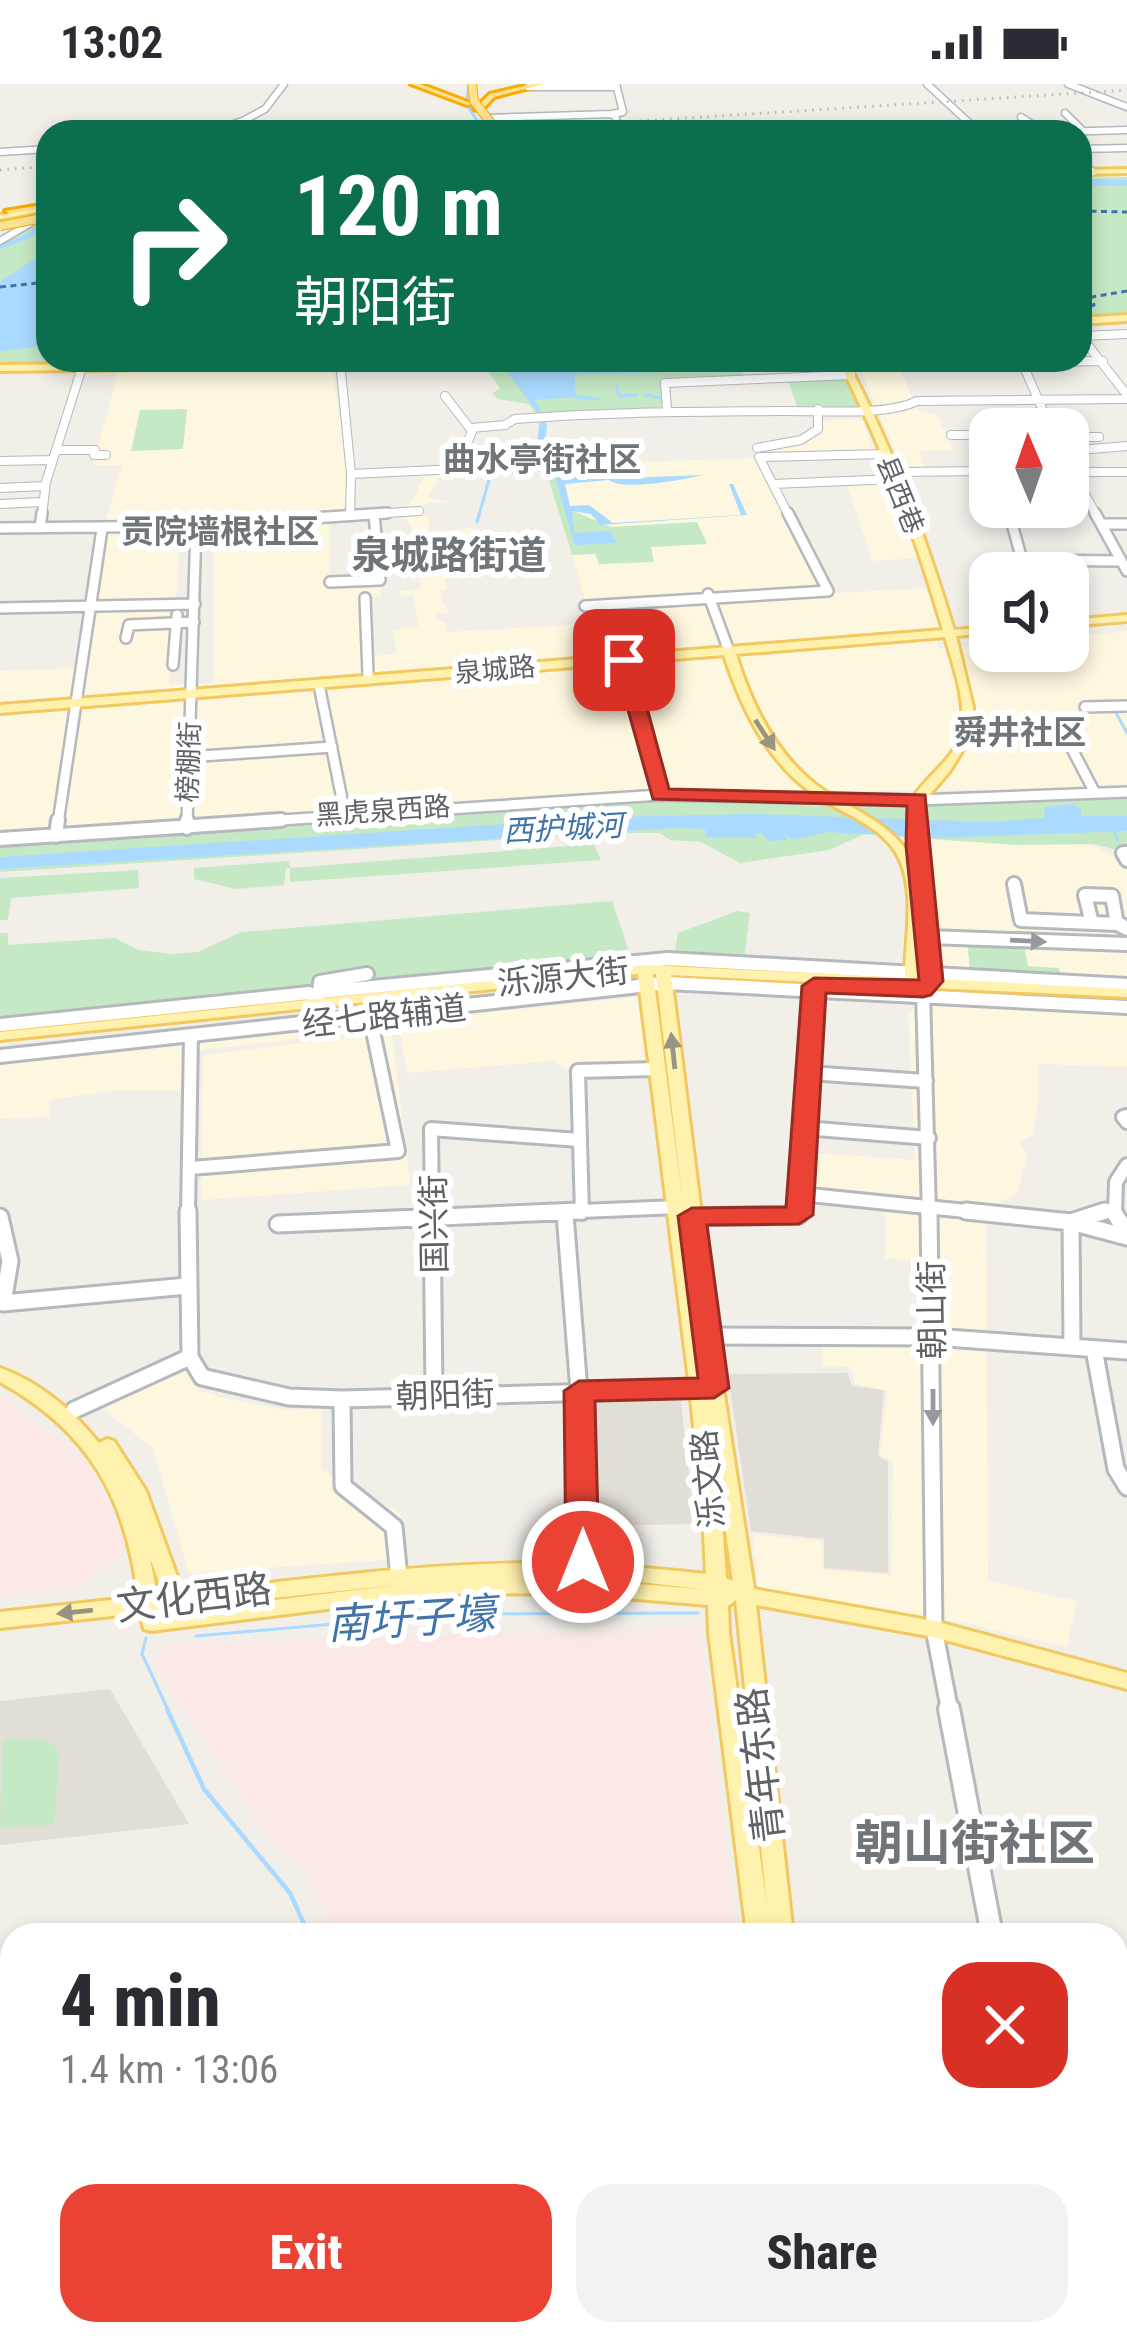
<!DOCTYPE html>
<html lang="en">
<head>
<meta charset="utf-8">
<style>
  :root { --surface:#fff; --page:#f2f2f3; --text:#2b2b33; --muted:#7c7c81; --accent:#ea4335 }
  body { margin:0; font-family:"Roboto Condensed","Noto Sans SC",sans-serif; background:var(--page); color:var(--text); height:100vh; display:flex; flex-direction:column; font-size:45px; white-space:nowrap }
  * { box-sizing:border-box; margin:0 }
  p { font-size:39px; color:var(--muted) }
  .icon { flex:none; width:66px; height:66px; fill:none; stroke:currentColor; stroke-width:2; stroke-linecap:round; stroke-linejoin:round }
  .map { position:relative; flex:1; overflow:hidden }
  .drawer { position:absolute; left:0px; top:1839px; width:1128px; height:423px; display:flex; flex-direction:column; background:var(--surface); border-radius:36px 36px 0 0; box-shadow:0 6px 18px #0003 }
  .drawer>* { flex:none }
  .guide { position:absolute; left:36px; top:36px; width:1056px; height:252px; border-radius:36px; box-shadow:0 6px 18px #0003; background:#0b6e4f; color:#fff; overflow:hidden }
  .needle { width:78px; rotate:358deg }
  .fabs { position:absolute; left:969px; top:324px; display:grid; gap:24px }
  .fabs a { display:grid; place-items:center; width:120px; height:120px; border-radius:24px; background:var(--surface); box-shadow:0 6px 18px #0003; font-size:60px }
  .pin { position:absolute; display:grid; place-items:center; width:102px; height:102px; color:#fff; margin:-51px; border-radius:24px; box-shadow:0 6px 18px #0006 }
  .me { position:absolute; width:132px; margin:-66px; rotate:0deg; stroke-linejoin:round; filter:drop-shadow(0 0 9px #0008) }
  .turn { display:flex; align-items:center; gap:42px; height:252px; padding:0 60px; font-size:54px }
  .turn .icon { width:156px; height:156px; stroke-width:2.5 }
  .turn b { display:block; font-size:84px; line-height:102px }
  .round { display:grid; place-items:center; flex:none; width:126px; height:126px; border-radius:36px; background:var(--page) }
  .head { display:flex; align-items:center; justify-content:space-between; height:204px; padding:0 60px }
  h1 { font-size:72px; font-weight:800; line-height:90px }
  .button { display:flex; gap:24px; margin-top:auto; padding:24px 60px }
  .button a { flex:1; height:138px; border-radius:36px; background:var(--accent); color:#fff; font-size:48px; font-weight:800; line-height:138px; text-align:center }
  .button a+a { background:var(--page); color:var(--text) }
  .status { display:flex; justify-content:space-between; align-items:center; height:84px; padding:0 60px; background:var(--surface); direction:ltr }
  .status svg { height:33px; fill:currentColor }
  .map>svg:first-child { display:block }
  .commercial { fill:#fef7e0 }
  .education { fill:#e1ded6 }
  .medical { fill:#fce8e6 }
  .green { fill:#c5e8c5 }
  .water { fill:#aadaff }
  .lines { fill:none; stroke-linecap:round; stroke-linejoin:round }
  .stream-far1 { stroke:#aadaff; stroke-width:3 }
  .stream { stroke:#aadaff; stroke-width:4.5 }
  .canal { stroke:#aadaff; stroke-width:4.5 }
  .river { fill:#aadaff; fill-rule:evenodd }
  .ferry { stroke:#4174aa; stroke-width:3; stroke-dasharray:6 4.5; stroke-linecap:butt }
  .minor-tunnel { stroke:#ccccc8; stroke-width:6; stroke-dasharray:6 3; stroke-linecap:butt }
  .minor-far5-casing { stroke:#b5b8bc; stroke-width:9 }
  .minor-far4-casing { stroke:#b5b8bc; stroke-width:10 }
  .minor-far3-casing { stroke:#b5b8bc; stroke-width:14 }
  .minor-far2-casing { stroke:#b5b8bc; stroke-width:18 }
  .minor-far1-casing { stroke:#b5b8bc; stroke-width:21 }
  .minor-casing { stroke:#b5b8bc; stroke-width:26 }
  .major-casing { stroke:#f2c960; stroke-width:6 }
  .highway-casing { stroke:#f9ab00; stroke-width:6 }
  .minor-far5 { stroke:#fff; stroke-width:6 }
  .minor-far4 { stroke:#fff; stroke-width:8 }
  .minor-far3 { stroke:#fff; stroke-width:9 }
  .minor-far2 { stroke:#fff; stroke-width:12 }
  .minor-far1 { stroke:#fff; stroke-width:15 }
  .minor { stroke:#fff; stroke-width:20 }
  .major { fill:#fff2af; fill-rule:evenodd }
  .highway { fill:#fde293; fill-rule:evenodd }
  .rail { stroke:#b6b7b8; stroke-width:3; stroke-dasharray:1.5 6; stroke-linecap:butt }
  .highway-bridge-casing { stroke:#f9ab00; stroke-width:10; stroke-linecap:butt }
  .highway-bridge { stroke:#fde293; stroke-width:8 }
  .oneway { fill:#979581 }
  .oneway2 { fill:#979a9d }
  .route { fill:#ea4335; stroke:#982c22; stroke-width:3 }
  .labels { text-anchor:middle; dominant-baseline:central; stroke-width:12; stroke-linejoin:round; paint-order:stroke }
  .far-street-label { font-size:27px; fill:#5f6368; stroke:#fff }
  .far-water-label { font-size:30px; font-style:italic; fill:#4174aa; stroke:#fff }
  .far-quarter-label { font-size:33px; font-weight:bold; fill:#70757a; stroke:#fff }
  .street-label { font-size:33px; fill:#5f6368; stroke:#fff }
  .far-district-label { font-size:39px; font-weight:bold; fill:#70757a; stroke:#fff }
  .near-street-label { font-size:39px; fill:#5f6368; stroke:#fff }
  .near-water-label { font-size:42px; font-style:italic; fill:#4174aa; stroke:#fff }
  .near-quarter-label { font-size:48px; font-weight:bold; fill:#70757a; stroke:#fff }
</style>
</head>
<body>
<div class="status"><b>13:02</b><svg viewBox="0 0 49 12"><path d="M0 12V9h3v3zM5 12V6h3v6zM10 12V3h3v9zM15 12V0h3v12zM26 1h20v11H26zM47 4h2v5h-2z"/></svg></div>
<div class="map">
<svg width="1127" height="2260" viewBox="0 0 1127 2260">
  <rect width="100%" height="100%" fill="#f1efe8"/>
  <path class="commercial" d="M332 281 348 390 344 430 104 443 122 381H93L120 282Z
    M859 283H899L917 325 937 331 953 367H919L925 385H903Z
    M862 335 874 367 773 370 771 365 818 352 824 336Z
    M756 374 825 507 587 521 547 390 549 381Z
    M456 385 454 391 438 394 428 414 449 418 428 419 419 425 420 432H429L428 451 473 443 477 461 514 460 515 464 477 465 476 474 435 477 436 486H445L447 505 440 506 441 516 450 529 437 530 436 537 445 538 447 548 591 540 588 523 926 504 937 536 938 565 990 560V567H1068V553L1127 547V705L573 709 0 751V587L78 584 74 608 99 525 172 523 169 601 214 599V445L329 439 330 502 381 501 382 512 362 513 371 572 396 570 393 546 418 543 414 512H403L399 507 420 506 419 491 427 490V485H419L417 472 383 471 382 461 417 454 406 433 378 435 356 425 408 424 424 394 415 389Z
    M890 396 920 474 873 477 846 398Z
    M180 445 176 518 99 519 106 448Z
    M925 756 1091 761 1121 775 1127 786V983L1038 980 1039 1013 1032 1052 1019 1058 1027 1071 1017 1111 986 1123 988 1497 1077 1517 1067 1563 961 1538 758 1510 753 1450 821 1457 823 1486 891 1491 893 1377 880 1372 887 1307 855 1300 851 1283 823 1282V1254L921 1255 922 1178 885 1174V1122L809 1115 813 1069 915 1076 908 927 935 923Z
    M637 913 647 982 570 986 552 977 407 989 399 943 185 968 182 1007H111L49 1016V1033L0 1035V978Z
    M392 948 410 1101 201 1116 203 971Z
    M181 1281 198 1305 219 1313 287 1326 321 1325V1385L400 1429 404 1475 189 1489 153 1364 99 1322Z"/>
  <path class="education" d="M848 1289 852 1302 884 1306 878 1372 888 1378V1489L824 1484V1455L751 1447 728 1290Z
    M675 1312 681 1317 694 1440 588 1442 583 1318 591 1314Z
    M110 1605 189 1740 0 1761V1617Z
    M1127 1898V2181L1116 2148V1899Z"/>
  <path class="medical" d="M0 1311 86 1377 127 1460 107 1484 74 1503 0 1514Z
    M700 1543 736 1851H336L297 1774 273 1760 152 1578 166 1560Z"/>
  <path class="green" d="M1127 93V229L1080 233V94Z
    M48 136V276H181L0 280V157Z
    M626 276H736L744 292 665 300V323L537 332 529 320 498 315 492 309 500 305 487 285H503L500 282 503 280Z
    M847 292 862 323 798 325 787 294Z
    M187 325 183 365 131 367 140 326Z
    M549 381H559L554 390 564 423 611 443 697 438 707 460 651 463 654 478 599 480 595 470 572 471 547 390Z
    M732 714 814 722 1127 715V768L1093 760 1016 761 865 750 829 766 740 779 701 758 670 756 660 749H607L0 788V757L501 722Z
    M594 760 601 776 290 798V784H286L284 801 236 805 194 795V784L288 777 291 784Z
    M138 786 139 804 11 814 8 836H0V794Z
    M612 817 631 873 0 937V849H8V861L115 854 138 866 172 870 198 868 241 848Z
    M737 827 750 829 744 875 674 872 678 849Z
    M967 858 1024 860 1028 882 1059 884 1061 891 970 886Z
    M38 1654 53 1660 59 1669 54 1741 0 1743 3 1656Z"/>
  <path class="water" d="M48 166V262L0 267V198Z
    M506 286 574 288 576 313 535 316 547 341 543 372H536L540 332Z
    M585 382 601 395 702 391C682 396 624 407 609 396L565 400 570 422 589 421 613 439 741 431 729 400H733L747 431 600 441 591 430 572 427 574 449 611 447 616 459 575 461 554 390 558 384Z
    M1072 720 1081 725V732H1127V747L937 754 827 748 793 756 786 750 787 756 768 757 762 749H755L756 754 706 753 705 745 675 744 0 785V773L615 733 752 730 989 738 1044 734 1045 723Z"/>
  <g class="lines">
    <path class="stream-far1" d="M469 0 466 20 483 45
      M572 289 747 284
      M617 302 619 310
      M646 311 662 314
      M620 312 637 311
      M574 313 598 315
      M477 438 491 389 540 386
      M512 461 513 472 519 474
      M403 467H419V457
      M1114 625 1127 649
      M1114 747 1118 756
      M196 1552 447 1530 698 1529
      M146 1554 142 1570 169 1628"/>
    <path class="stream" d="M167 1625 204 1705 290 1809 309 1851
      M448 2250 450 2260"/>
    <path class="canal" d="M0 163 28 152 48 134"/>
    <path class="river" d="M1099 12 1127 23V28L1096 16Z
      M1080 95 1127 96V102L1080 101Z"/>
    <path class="ferry" d="M1080 127 1127 128
      M0 203 48 198
      M1080 225 1094 221 1092 213 1127 207"/>
    <path class="minor-tunnel" d="M616 34 629 48"/>
    <defs>
      <path id="minor-far5" d="M616 0 623 28 612 30 616 34
        M927 0 979 48
        M1068 0 1127 23
        M528 3H617
        M1065 29 1083 47
        M1021 33 1044 48
        M488 34 612 30
        M239 39 265 25 284 0
        M211 48 242 37 235 46 308 48
        M358 48 444 43
        M1057 48 1127 46
        M1080 65 1127 64
        M0 68 48 65
        M1080 77 1093 88
        M0 157 34 137"/>
      <path id="minor-far4" d="M1080 251 1127 311
        M1081 252 1127 250
        M1021 276 1051 345
        M340 278 351 390 350 431
        M846 281 1103 277
        M667 324 665 299 851 291
        M471 344 505 341 515 335C603 328 690 328 778 327 815 326 885 333 917 317L1127 315
        M951 351H990
        M1068 353H1099
        M757 364 801 356 818 345V325
        M56 366H95L94 371H106
        M1068 367 1127 362
        M759 373 884 370
        M759 373 789 432
        M0 377 53 376
        M545 380 627 378
        M1068 380 1097 432
        M893 388 990 387
        M1068 388H1127
        M351 390 458 385 472 347 445 312
        M773 400 895 395
        M0 404 45 402
        M0 420 42 418
        M1007 423 1010 432
        M42 432 46 398 83 280
        M342 432 419 427"/>
      <path id="minor-far3" d="M1009 429 1022 476 1121 477
        M1095 429 1127 487
        M1103 440H1127
        M0 444 196 442 387 429
        M40 444 42 429
        M330 498 380 496 374 430
        M708 510 729 567
        M365 514 368 590
        M585 522 828 507 788 429
        M0 524 195 520
        M126 554 129 541 194 538
        M624 576 660 711
        M173 581 177 531
        M319 601 345 730
        M1085 623 1127 622
        M1072 665 1095 709
        M188 673 332 663
        M58 739 102 445
        M187 739 196 442
        M236 739 660 711 918 716 1127 708"/>
      <path id="minor-far2" d="M187 744V736
        M56 752 58 736
        M0 755 281 736
        M1127 769H1123L1127 776
        M1014 800 1021 836 1117 840 1127 845
        M1092 839 1085 811 1112 812 1117 840 1122 841
        M928 853 1127 860
        M319 908 668 875 1127 901
        M319 908 320 898 367 890
        M923 908 929 1130
        M0 941 309 909 321 918
        M0 972 667 899 1127 923
        M808 989 926 997
        M1127 1032 1123 1033 1127 1038
        M804 1044 929 1054
        M191 1084 398 1067 370 933
        M800 1110 995 1130
        M582 1129 578 987 657 985
        M188 1130 191 952
        M432 1130 431 1045 579 1056
        M509 1130 678 1123
        M799 1130 814 901
        M1096 1130 1112 1125
        M1115 1130 1116 1098 1127 1081"/>
      <path id="minor-far1" d="M188 1127 190 1273 202 1293 289 1313 342 1315 708 1305
        M432 1127 434 1310
        M929 1127 934 1545 950 1628
        M966 1127 1071 1138 1127 1153
        M1113 1127 1127 1149
        M565 1130 579 1307 584 1461 579 1487
        M0 1133 10 1177 3 1219 187 1202
        M687 1133 799 1131V1127
        M278 1140 579 1127
        M698 1252 933 1253 1127 1267
        M1072 1263 1071 1138 1105 1127
        M1094 1265 1116 1385 1127 1403
        M342 1315 343 1402 394 1443 399 1493
        M74 1326 190 1273"/>
      <path id="minor" d="M949 1625 992 1851
        M1071 2250 1073 2260"/>
      <path id="major" d="M1127 85V89L1080 90V86Z
        M48 122V126L0 135V131Z
        M1127 231V237L1080 240V234Z
        M381 276H573L569 279 0 287V281Z
        M838 276H846C892 361 926 454 954 546L990 543V549L956 552 973 623V649L950 687 924 717 921 728 938 895 1127 905V913L933 904 923 910 910 903 671 891 723 1304 754 1505 934 1537 1127 1589V1605L934 1553 756 1521 793 1851H747L709 1549 708 1521 565 1509 447 1510 151 1547 144 1545 140 1529 0 1544V1528L138 1513C126 1414 89 1347 0 1298V1284C40 1298 73 1327 99 1359L107 1355 114 1357 146 1407 183 1509C301 1496 421 1479 541 1479 596 1479 651 1484 706 1490L703 1430 690 1305 638 890 0 956V948L645 881 905 894C905 856 916 810 899 774 883 741 840 729 812 709 766 676 741 623 724 571L0 629V621L943 546C916 454 882 361 838 276ZM945 553C953 581 967 618 961 648 955 677 922 694 911 718 904 734 911 759 913 776 892 740 859 729 826 708 778 676 752 623 736 570ZM920 858 924 895 919 894ZM653 890H656L683 1119ZM720 1407 733 1497 726 1494ZM150 1474 164 1511H157ZM582 1495 625 1496 707 1506ZM397 1501 186 1527 188 1523ZM736 1516 767 1822 729 1549 728 1522Z
        M1127 531V537L1068 542V536Z
        M795 2250H843L844 2260H796Z"/>
      <path id="highway" d="M411 0H420L473 20 467 21Z
        M532 0H544L494 13 481 27 474 25 490 10Z
        M48 120V124L9 129 5 127Z"/>
    </defs>
    <use href="#minor-far5" class="minor-far5-casing"/>
    <use href="#minor-far4" class="minor-far4-casing"/>
    <use href="#minor-far3" class="minor-far3-casing"/>
    <use href="#minor-far2" class="minor-far2-casing"/>
    <use href="#minor-far1" class="minor-far1-casing"/>
    <use href="#minor" class="minor-casing"/>
    <use href="#major" class="major-casing"/>
    <use href="#highway" class="highway-casing"/>
    <use href="#minor-far5" class="minor-far5"/>
    <use href="#minor-far4" class="minor-far4"/>
    <use href="#minor-far3" class="minor-far3"/>
    <use href="#minor-far2" class="minor-far2"/>
    <use href="#minor-far1" class="minor-far1"/>
    <use href="#minor" class="minor"/>
    <use href="#major" class="major"/>
    <use href="#highway" class="highway"/>
    <path class="rail" d="M468 48 1127 6
      M0 86 48 82"/>
    <defs>
      <path id="highway-bridge" d="M472 0 474 17 498 48
        M0 142 48 133"/>
    </defs>
    <use href="#highway-bridge" class="highway-bridge-casing"/>
    <use href="#highway-bridge" class="highway-bridge"/>
  </g>
  <defs><path id="oneway-solid" d="M-6-.8H1V-3.2L6.5 0L1 3.2V.8H-6Z" transform="scale(3)"/></defs>
  <g class="oneway">
    <use href="#oneway-solid" transform="translate(765 651) rotate(57)"/>
    <use href="#oneway-solid" transform="translate(673 967) rotate(-96)"/>
    <use href="#oneway-solid" transform="translate(75 1528) rotate(174)"/>
  </g>
  <g class="oneway2">
    <use href="#oneway-solid" transform="translate(1028 857) rotate(3)"/>
    <use href="#oneway-solid" transform="translate(933 1323) rotate(90)"/>
  </g>
  <path class="route" d="M624 570 634 576 669 705 925 711 943 897 931 911 923 913 826 909 813 1131 799 1140 707 1141 729 1304 714 1314 595 1317 599 1478 594 1486H571L566 1478 564 1307 579 1297 698 1294 678 1132 692 1124 786 1123 802 902 814 894 919 896 906 762 907 722 653 715 614 576Z"/>
  <g class="labels">
    <g class="far-street-label">
      <text transform="translate(900 411) rotate(68)">县西巷</text>
      <text transform="translate(495 586) rotate(-5)">泉城路</text>
      <text transform="translate(189 678) rotate(-88)">榜棚街</text>
      <text transform="translate(383 727) rotate(-4)">黑虎泉西路</text>
    </g>
    <g class="far-water-label">
      <text transform="translate(563 744) rotate(-3)">西护城河</text>
    </g>
    <g class="far-quarter-label">
      <text x="542" y="375">曲水亭街社区</text>
      <text x="220" y="447">贡院墙根社区</text>
      <text x="1020" y="648">舜井社区</text>
    </g>
    <g class="street-label">
      <text transform="translate(563 893) rotate(-6)">泺源大街</text>
      <text transform="translate(384 932) rotate(-6)">经七路辅道</text>
      <text transform="translate(434 1140) rotate(-91)">国兴街</text>
      <text transform="translate(932 1226) rotate(-91)">朝山街</text>
      <text transform="translate(445 1311) rotate(-2)">朝阳街</text>
      <text transform="translate(708 1395) rotate(-95)">泺文路</text>
    </g>
    <g class="far-district-label">
      <text x="449" y="472">泉城路街道</text>
    </g>
    <g class="near-street-label">
      <text transform="translate(194 1514) rotate(-7)">文化西路</text>
      <text transform="translate(761 1681) rotate(-97)">青年东路</text>
    </g>
    <g class="near-water-label">
      <text transform="translate(411 1535) rotate(-4)">南圩子壕</text>
    </g>
    <g class="near-quarter-label">
      <text x="975" y="1759">朝山街社区</text>
    </g>
  </g>
</svg>
<div class="fabs">
<a><svg class="needle" viewBox="-14 -14 28 28"><path d="M0-13l5 13h-10z" fill="#e53935"/><path d="M0 13l5-13h-10z" fill="#7c7c81"/></svg></a>
<a><svg class="icon" aria-label="sound" viewBox="0 0 24 24"><path d="M4 9h4l5-4v14l-5-4H4zM17 9q2 3 0 6"/></svg></a>
</div>
<div class="pin" style="left:624px;top:576px;background:#d93025"><svg class="icon" aria-label="arrive" viewBox="0 0 24 24"><path d="M6 21V4h12l-3 4 3 4H6"/></svg></div>
<svg class="me" style="left:583px;top:1478px" viewBox="-20 -20 40 40"><circle r="17" fill="#ea4335" stroke="#fff" stroke-width="3"/><path d="M0-11L8 9 0 5-8 9z" fill="#fff"/></svg>
<div class="guide">
<div class="turn"><svg class="icon" aria-label="right" viewBox="0 0 24 24"><path d="M7 20v-9h11M14 6l5 5-5 5"/></svg><div><b>120 m</b>朝阳街</div></div>
</div>
<section class="drawer">
<div class="head"><div><h1>4 min</h1><p>1.4 km · 13:06</p></div><a class="round" style="background:#d93025;color:#fff"><svg class="icon" aria-label="close" viewBox="0 0 24 24"><path d="M6 6l12 12M18 6L6 18"/></svg></a></div>
<div class="button"><a>Exit</a><a>Share</a></div>
</section>
</div>
</body>
</html>
